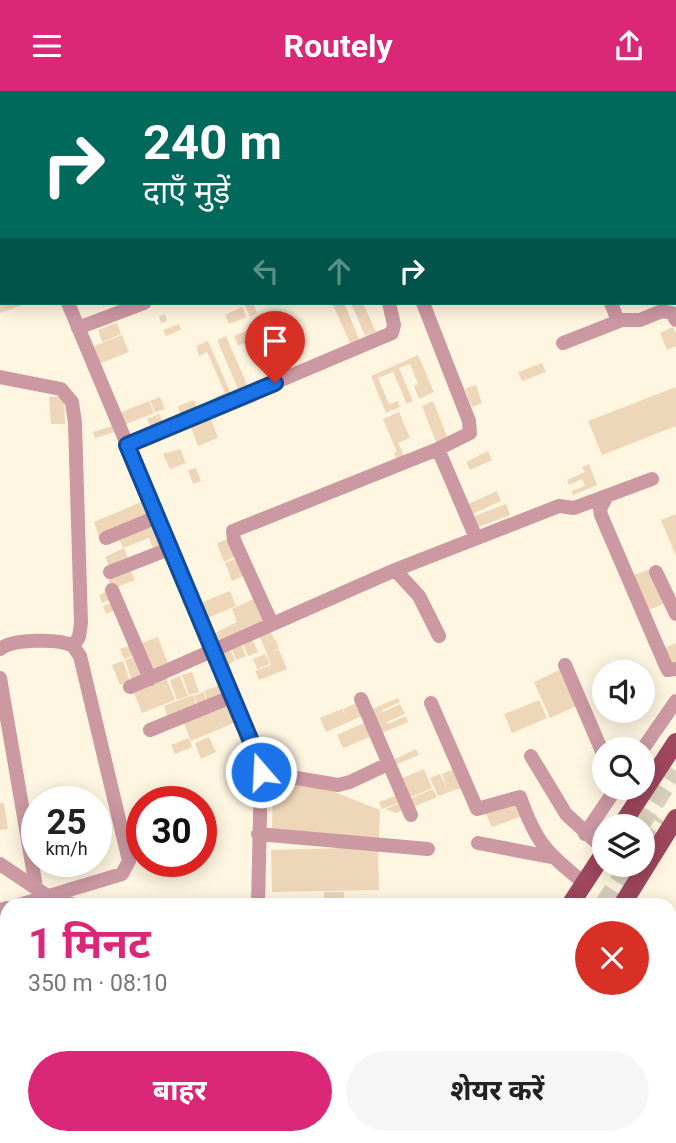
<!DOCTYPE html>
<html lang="hi">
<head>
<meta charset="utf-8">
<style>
  :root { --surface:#fff; --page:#f6f6f6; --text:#222; --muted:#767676; --accent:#db2777 }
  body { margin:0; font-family:Roboto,"Noto Sans Devanagari",sans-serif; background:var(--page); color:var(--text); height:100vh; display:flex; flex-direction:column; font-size:26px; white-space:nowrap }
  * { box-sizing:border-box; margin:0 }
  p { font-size:23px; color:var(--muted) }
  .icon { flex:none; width:38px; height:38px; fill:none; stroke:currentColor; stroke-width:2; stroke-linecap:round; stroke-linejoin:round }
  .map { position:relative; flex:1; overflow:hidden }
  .sheet { position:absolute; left:0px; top:807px; width:677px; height:247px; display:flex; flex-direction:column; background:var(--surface); border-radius:21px 21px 0 0; box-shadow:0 4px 18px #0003 }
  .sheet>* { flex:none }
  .guide { position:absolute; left:0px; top:0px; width:677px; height:214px; box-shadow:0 4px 18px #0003; background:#00695c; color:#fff; overflow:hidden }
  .fabs { position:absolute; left:592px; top:569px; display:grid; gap:14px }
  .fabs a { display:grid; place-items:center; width:63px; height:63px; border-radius:50%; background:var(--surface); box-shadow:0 4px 18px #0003; font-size:35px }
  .speed { position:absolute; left:21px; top:695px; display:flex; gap:14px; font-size:35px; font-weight:700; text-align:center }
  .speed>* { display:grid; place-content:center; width:91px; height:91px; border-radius:50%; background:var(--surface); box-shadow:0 4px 18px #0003; line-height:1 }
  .speed small { font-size:18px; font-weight:400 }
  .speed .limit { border:10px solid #d22; background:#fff; color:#111 }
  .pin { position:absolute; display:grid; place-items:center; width:60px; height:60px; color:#fff; margin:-72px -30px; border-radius:50% 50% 50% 0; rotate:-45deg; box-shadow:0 0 7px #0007 }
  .pin .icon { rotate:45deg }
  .me { position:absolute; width:77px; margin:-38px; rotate:341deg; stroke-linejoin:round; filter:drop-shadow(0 0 5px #0008) }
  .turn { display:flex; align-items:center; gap:24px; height:147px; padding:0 28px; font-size:32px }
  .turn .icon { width:91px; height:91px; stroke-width:2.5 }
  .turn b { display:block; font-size:49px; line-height:60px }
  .lanes { display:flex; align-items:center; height:66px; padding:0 28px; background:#0003; justify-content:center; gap:35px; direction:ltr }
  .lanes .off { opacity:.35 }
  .round { display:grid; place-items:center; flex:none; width:74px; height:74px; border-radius:37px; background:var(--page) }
  .summary { display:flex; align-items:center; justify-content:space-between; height:119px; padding:0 28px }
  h1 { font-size:42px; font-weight:700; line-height:52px; color:var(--accent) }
  .cta { display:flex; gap:14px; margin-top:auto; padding:14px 28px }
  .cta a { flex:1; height:80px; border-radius:42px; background:var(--accent); color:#fff; font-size:28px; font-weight:700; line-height:80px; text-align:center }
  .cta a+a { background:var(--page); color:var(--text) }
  header { display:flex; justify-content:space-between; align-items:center; height:91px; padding:0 28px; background:var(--accent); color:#fff; font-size:32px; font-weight:700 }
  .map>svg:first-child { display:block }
  .building { fill:#eed6b8 }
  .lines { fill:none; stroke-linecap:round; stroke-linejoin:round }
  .major-tunnel { stroke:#d7cfbb; stroke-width:18; stroke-dasharray:18 9; stroke-linecap:butt }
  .minor { stroke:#cc99a3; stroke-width:14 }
  .major { stroke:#9e475f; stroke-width:18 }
  .route-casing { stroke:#114b97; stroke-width:18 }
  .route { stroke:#1a73e8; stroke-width:12 }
</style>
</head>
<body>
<header><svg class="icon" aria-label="menu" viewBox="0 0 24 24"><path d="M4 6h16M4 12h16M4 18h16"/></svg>Routely<svg class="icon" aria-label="share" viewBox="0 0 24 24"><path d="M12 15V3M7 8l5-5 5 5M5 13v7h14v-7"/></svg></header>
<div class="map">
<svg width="676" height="1052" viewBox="0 0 676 1052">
  <rect width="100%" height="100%" fill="#fff6e1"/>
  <path class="building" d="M0 212H28L0 222Z
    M244 212H253L257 222 250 226Z
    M332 212H344L359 248 350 252Z
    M351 212H363L376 241 365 245Z
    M242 216 247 226 229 233 225 224Z
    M165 223 167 230 161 232 159 225Z
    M277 227 281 237 238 255 234 245Z
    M117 232 121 243 102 251 98 239Z
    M179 233 181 239 166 245 163 239Z
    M673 236 676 242V255L667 259 660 242Z
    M122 244 129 261 98 273 92 256Z
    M226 245 249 298 240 302 217 249Z
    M208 250 232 305 217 311 215 306 225 302 207 261 199 265 196 255Z
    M418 264 434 301 419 308 414 295 418 293 410 273 399 277 413 310 407 313 393 281 378 287 389 313 398 310 400 316 386 322 371 285Z
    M542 272 546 281 522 290 518 281Z
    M476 294 482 312 472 316 465 298Z
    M676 296V335L602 364 588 330Z
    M64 305 65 333H51L49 306Z
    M160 306 165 318 155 321 150 310Z
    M194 309 199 321 182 327 178 315Z
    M149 310 154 322 122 335 117 323Z
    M433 310 449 350 437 354 422 315Z
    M399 321 410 347 398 352 405 367 397 370 394 362 397 361 383 328Z
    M159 323 164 334 152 339 147 328Z
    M210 326 218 347 198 355 190 334Z
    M112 335 114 341 95 347 93 341Z
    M180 358 186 372 170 378 163 363Z
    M488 360 492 369 470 379 466 371Z
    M589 373 597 394 573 404 572 400 585 395 582 388 569 394 567 389 585 381 582 376Z
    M196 377 201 390 193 393 188 379Z
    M497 400 501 410 470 424 466 414Z
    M146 409 152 425 99 446 94 431Z
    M506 413 510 424 476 437 472 426Z
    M676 423V465L661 429Z
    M152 431 163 456 154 459 149 447 123 457 118 445Z
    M230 447 238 464 224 471 217 452Z
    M124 457 129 470 110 477 105 466Z
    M238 467 246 484 232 490 225 472Z
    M129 476 135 489 112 498 107 485Z
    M653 477 668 511 649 519 634 484Z
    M109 500 112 508 102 512 99 504Z
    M230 500 236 515 205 528 198 513Z
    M256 507 265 530 216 550 213 543 237 531 232 518Z
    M114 511 117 518 106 523 103 515Z
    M269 537 274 548 263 553 258 542Z
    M158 546 169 575 151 582 139 553Z
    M252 547 258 561 248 565 242 550Z
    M275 548 279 558 270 562 279 559 287 578 259 589 255 580 271 574 263 553Z
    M240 551 246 565 236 569 231 555Z
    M676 552V574L670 576 662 558Z
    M132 554 135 564 124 568 120 558Z
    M229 556 235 570 225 575 219 561Z
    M265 563 270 573 257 578 253 568Z
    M137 565 145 585 132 590 125 569Z
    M123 570 130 591 120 594 112 574Z
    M559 579 576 615 550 627 534 591Z
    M192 581 199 601 189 604 182 584Z
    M165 584 175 609 142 622 132 597Z
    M180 585 188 605 177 609 170 589Z
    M220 594 225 606 199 617 194 605 203 601 207 610 204 600Z
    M193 604 197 616 168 628 164 615Z
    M398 607 400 611 382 619 383 621 400 613 405 623 387 631 388 633 406 625 408 631 382 642 372 618Z
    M539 609 547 627 512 642 504 623Z
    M359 611 364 624 326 641 320 627 342 618 347 627 343 618Z
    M228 612 236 631 191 650 183 630 209 618 214 629 210 619Z
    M366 631 372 645 343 657 337 644Z
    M209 646 216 661 201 668 195 652Z
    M189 647 192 656 175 663 171 654Z
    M416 658 419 664 395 674 393 669Z
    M458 676 466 695 438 705 430 687 440 683 447 697 442 683Z
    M424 678 432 697 407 708 398 689Z
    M273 690 332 700 380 719 379 749 272 740Z
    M433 698 437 706 413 716 410 708Z
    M398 704 401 711 382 718 379 711Z
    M517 711 522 725 492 736 485 721Z
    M0 712H4L8 738 0 739Z
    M401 712 404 719 396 722 385 718Z
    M378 756 379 799 272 801 271 759Z
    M324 801H344V814H272V809H324Z"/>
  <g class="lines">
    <path class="major-tunnel" d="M640 735 676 680
      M642 753 659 727
      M603 814 629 774
      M440 1052 442 1046
      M457 1052 459 1046"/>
    <path class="minor" d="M75 0V2
      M0 50 2 54
      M0 156H2
      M68 212 258 667 261 681 258 814
      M611 212 618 230
      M78 237 144 212
      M563 252 622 229H640L662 220 672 222 676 229
      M0 286 61 298 72 311 75 332 81 532 79 546 73 555
      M127 354 392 242 394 234 389 212
      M438 358 476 447
      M607 405 600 418 601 424 665 573 668 579 676 578
      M106 447 157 426
      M395 479 419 505 439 545
      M110 481 169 458
      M656 481 676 523
      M112 499 150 588
      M272 533 234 449 233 440 438 358 470 342 469 330 423 212
      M0 558C12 548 59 547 73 555L80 565 129 770 122 783 19 814
      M565 574 604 665
      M0 587 36 796
      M130 596 395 479 559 415 574 417 652 388
      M361 608 411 724
      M431 612 477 718 520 706C536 752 547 762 584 792
      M150 639 231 606
      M642 659 676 610
      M531 665 566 723 604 758
      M261 681 338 694 350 691 388 673
      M258 743 428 758
      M585 743 617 696
      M478 752 551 766
      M0 773 49 806 74 814
      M0 819 7 817
      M670 954 676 945
      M604 1051 607 1046"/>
    <path class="major" d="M621 735 676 651
      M570 814 604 762
      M622 814 676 727
      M0 923 7 925
      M0 937 7 939
      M0 969 7 971
      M261 1046 278 1052
      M314 1046 334 1052
      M380 1046 399 1052
      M509 1046 511 1052
      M558 1046 561 1052
      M356 1052 359 1046"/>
  </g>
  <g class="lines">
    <defs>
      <path id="route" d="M261 681 258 667 127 354 275 292"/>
    </defs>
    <use href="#route" class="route-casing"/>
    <use href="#route" class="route"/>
  </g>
</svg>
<div class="fabs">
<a><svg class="icon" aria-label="sound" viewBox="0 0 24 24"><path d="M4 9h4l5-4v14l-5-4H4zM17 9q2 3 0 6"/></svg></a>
<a><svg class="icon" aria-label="search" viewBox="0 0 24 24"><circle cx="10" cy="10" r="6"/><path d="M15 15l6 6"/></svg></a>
<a><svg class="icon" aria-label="layers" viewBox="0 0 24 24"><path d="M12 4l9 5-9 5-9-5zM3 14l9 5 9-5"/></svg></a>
</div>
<div class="speed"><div>25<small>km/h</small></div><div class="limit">30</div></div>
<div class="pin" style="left:275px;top:292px;background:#d93025"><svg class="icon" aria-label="arrive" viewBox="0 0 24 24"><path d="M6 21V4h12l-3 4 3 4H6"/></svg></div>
<svg class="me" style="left:261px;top:681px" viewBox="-20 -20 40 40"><circle r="17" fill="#1a73e8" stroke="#fff" stroke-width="3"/><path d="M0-11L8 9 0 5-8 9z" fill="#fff"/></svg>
<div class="guide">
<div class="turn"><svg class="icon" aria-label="right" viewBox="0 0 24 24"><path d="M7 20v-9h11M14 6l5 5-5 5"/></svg><div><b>240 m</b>दाएँ मुड़ें</div></div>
<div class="lanes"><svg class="icon off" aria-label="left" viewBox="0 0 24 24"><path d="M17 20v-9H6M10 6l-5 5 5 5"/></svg><svg class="icon off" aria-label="ahead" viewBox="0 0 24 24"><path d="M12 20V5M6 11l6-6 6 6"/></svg><svg class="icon" aria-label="right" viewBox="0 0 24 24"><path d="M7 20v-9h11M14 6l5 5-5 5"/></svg></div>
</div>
<section class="sheet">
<div class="summary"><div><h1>1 मिनट</h1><p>350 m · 08:10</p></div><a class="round" style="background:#d93025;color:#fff"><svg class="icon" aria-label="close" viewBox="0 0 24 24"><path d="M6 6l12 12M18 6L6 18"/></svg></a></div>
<div class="cta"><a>बाहर</a><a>शेयर करें</a></div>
</section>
</div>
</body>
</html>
